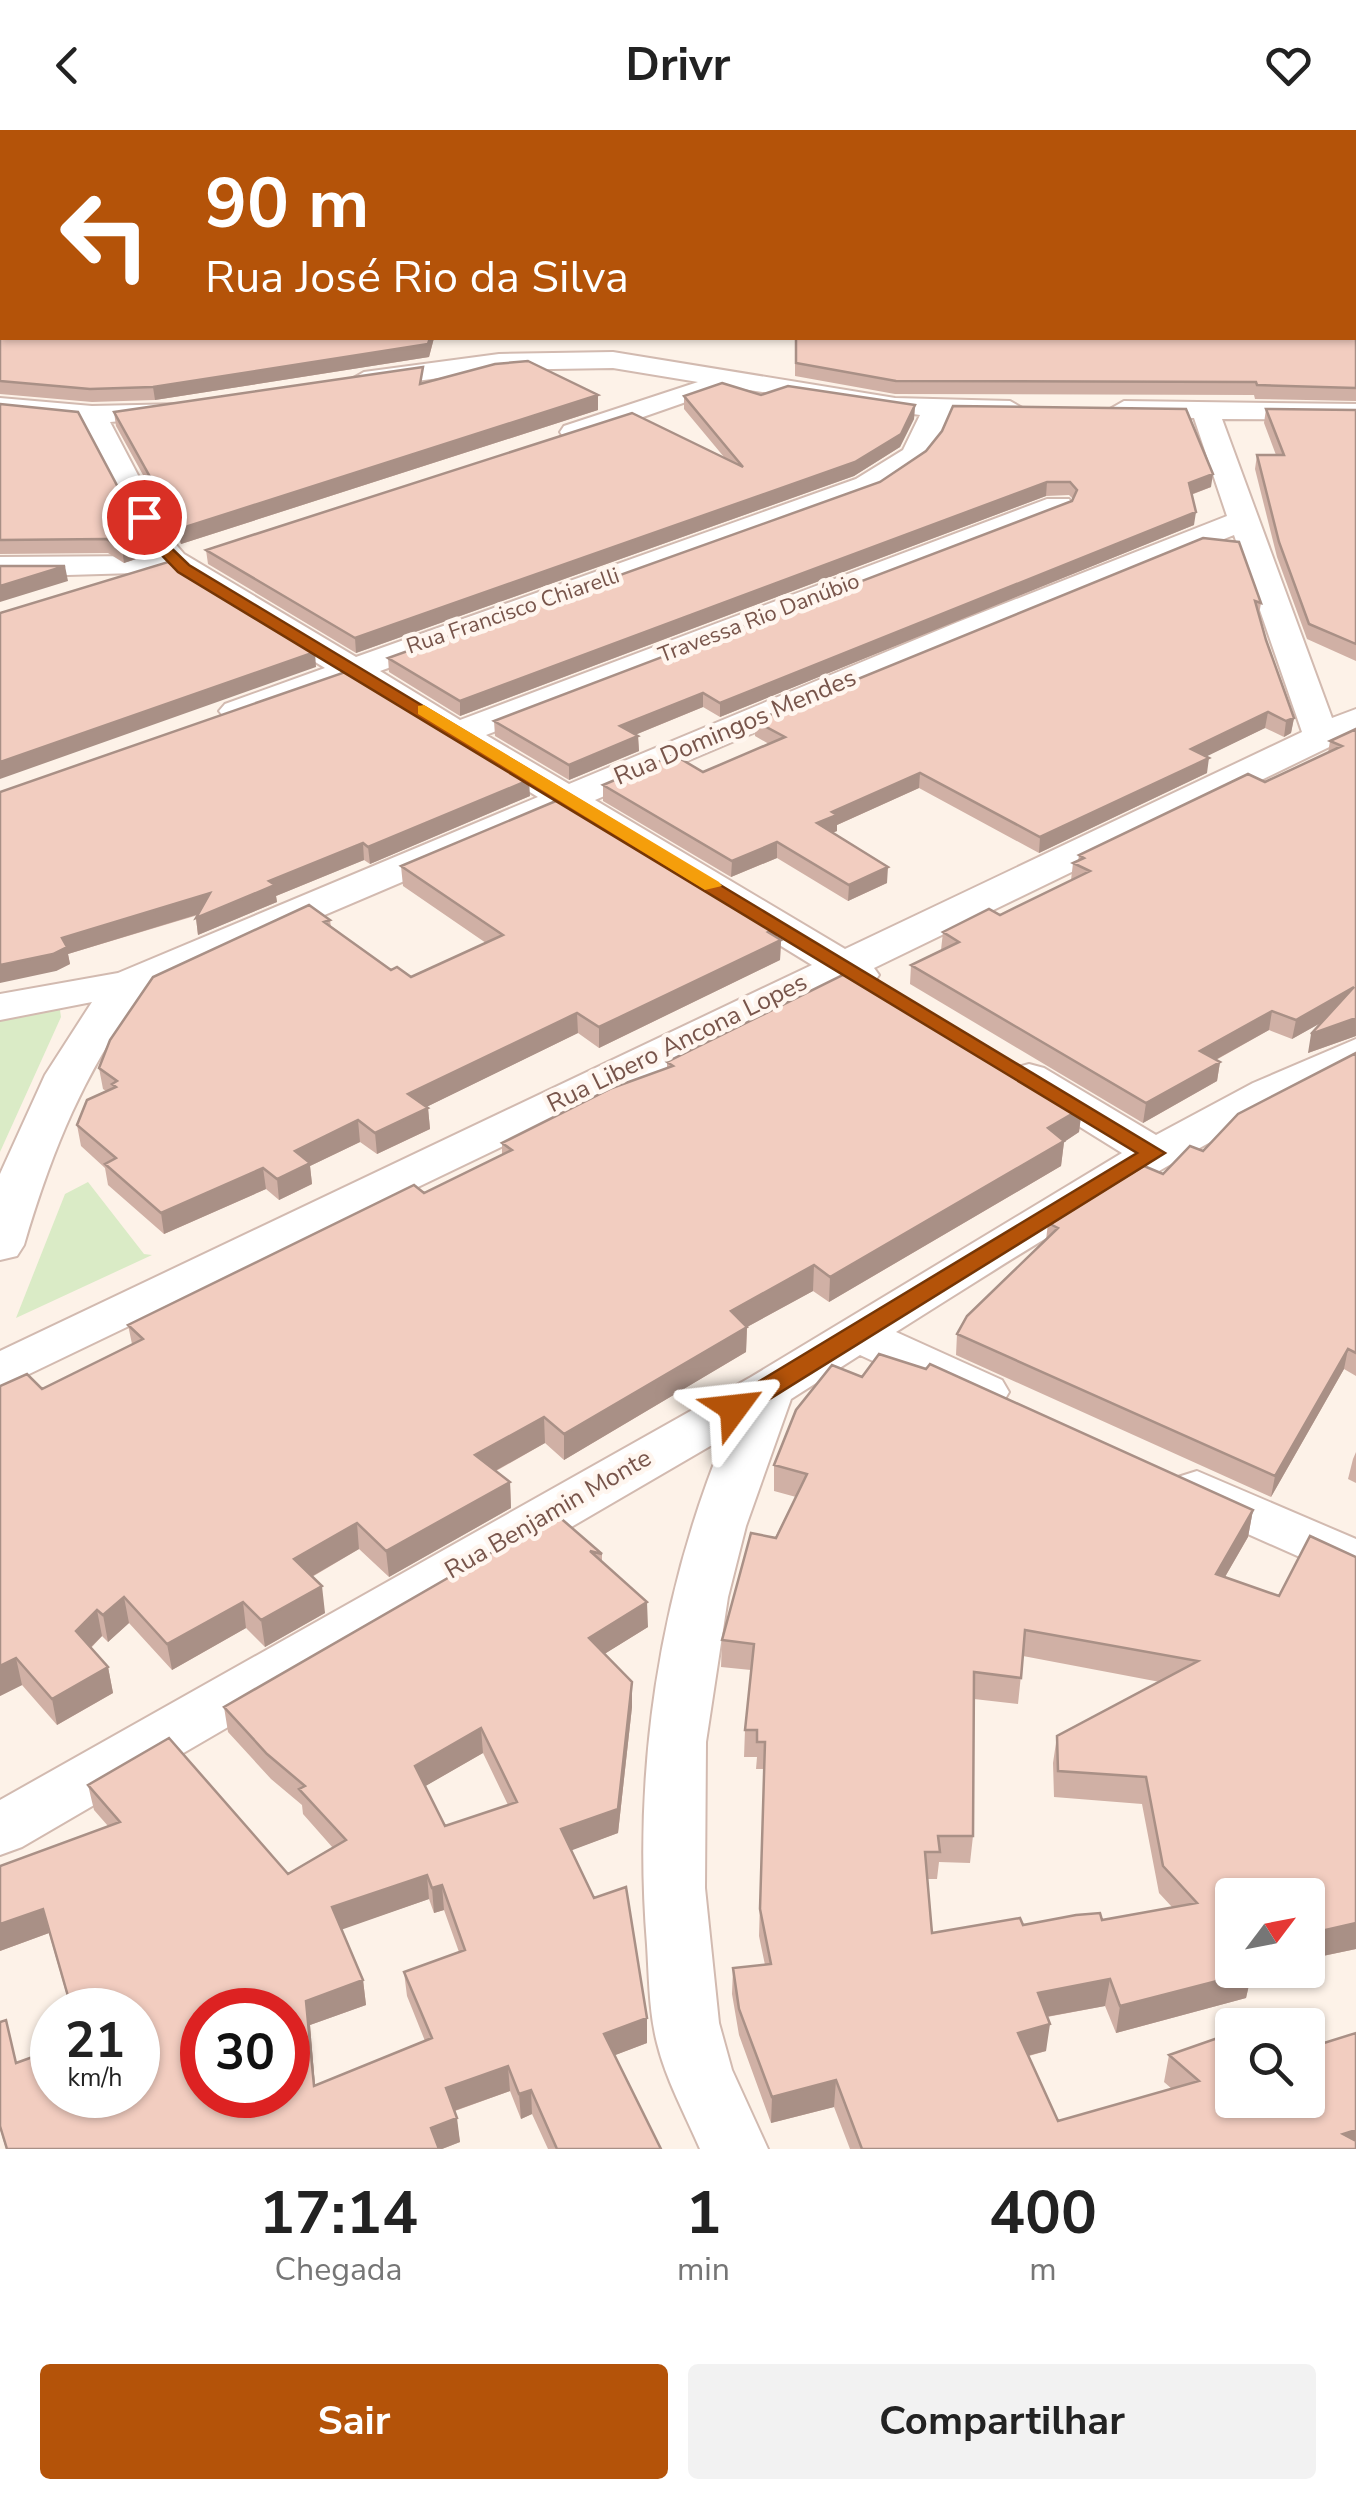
<!DOCTYPE html>
<html lang="pt">
<head>
<meta charset="utf-8">
<style>
  :root { --surface:#fff; --page:#f2f2f2; --text:#222; --muted:#767676; --accent:#b45309 }
  body { margin:0; font-family:"Nunito Sans",sans-serif; background:var(--page); color:var(--text); height:100vh; display:flex; flex-direction:column; font-size:38px; white-space:nowrap }
  * { box-sizing:border-box; margin:0 }
  p { font-size:32px; color:var(--muted) }
  .icon { flex:none; width:55px; height:55px; fill:none; stroke:currentColor; stroke-width:2; stroke-linecap:round; stroke-linejoin:round }
  .map { position:relative; height:2019px; overflow:hidden }
  .panel { display:flex; flex-direction:column; background:var(--surface); flex:1 }
  .panel>* { flex:none }
  .banner { position:absolute; left:0px; top:0px; width:1358px; height:210px; box-shadow:0 2px 8px #0004; background:#b45309; color:#fff; overflow:hidden }
  .needle { width:65px; rotate:58deg }
  .controls { position:absolute; left:1215px; top:1748px; display:grid; gap:20px }
  .controls a { display:grid; place-items:center; width:110px; height:110px; border-radius:10px; background:var(--surface); box-shadow:0 2px 8px #0004; font-size:50px }
  .speed { position:absolute; left:30px; top:1858px; display:flex; gap:20px; font-size:50px; font-weight:700; text-align:center }
  .speed>* { display:grid; place-content:center; width:130px; height:130px; border-radius:50%; background:var(--surface); box-shadow:0 2px 8px #0004; line-height:1 }
  .speed small { font-size:25px; font-weight:400 }
  .speed .limit { border:15px solid #d22; background:#fff; color:#111 }
  .pin { position:absolute; display:grid; place-items:center; width:85px; height:85px; color:#fff; margin:-42px; border:5px solid #fff; border-radius:50%; box-shadow:0 2px 10px #0007 }
  .me { position:absolute; width:110px; margin:-55px; rotate:60deg; stroke-linejoin:round; filter:drop-shadow(0 0 8px #0008) }
  .turn { display:flex; align-items:center; gap:35px; height:210px; padding:0 40px; font-size:45px }
  .turn .icon { width:130px; height:130px; stroke-width:2.5 }
  .turn b { display:block; font-size:70px; line-height:85px }
  .eta { display:flex; justify-content:space-evenly; align-items:center; height:170px; text-align:center }
  .eta b { font-size:60px; font-weight:700; line-height:70px }
  .cta { display:flex; gap:20px; margin-top:auto; padding:20px 40px }
  .cta a { flex:1; height:115px; border-radius:10px; background:var(--accent); color:#fff; font-size:40px; font-weight:700; line-height:115px; text-align:center }
  .cta a+a { background:var(--page); color:var(--text) }
  header { display:flex; justify-content:space-between; align-items:center; height:130px; padding:0 40px; background:var(--surface); font-size:45px; font-weight:700 }
  .map>svg:first-child { display:block }
  .green { fill:#daebc6 }
  .lines { fill:none; stroke-linecap:round; stroke-linejoin:round }
  .minor-casing { stroke:#d2bab0; stroke-width:4 }
  .minor { fill:#fff; fill-rule:evenodd }
  .wall { fill:#d0b0a5; fill-rule:evenodd }
  .shaded-wall { fill:#a99086 }
  .building { fill:#f2cdc0; stroke:#a99086; stroke-width:2.5; fill-rule:evenodd }
  .route { fill:#b45309; stroke:#753606; stroke-width:2.5 }
  .slow { fill:#f59e0b }
  .labels { text-anchor:middle; dominant-baseline:central; stroke-width:9; stroke-linejoin:round; paint-order:stroke }
  .far-street-label { font-size:22px; fill:#78554b; stroke:#fff6ef }
  .street-label { font-size:25px; fill:#78554b; stroke:#fff6ef }
</style>
</head>
<body>
<header><svg class="icon" aria-label="back" viewBox="0 0 24 24"><path d="M15 5l-7 7 7 7"/></svg>Drivr<svg class="icon" aria-label="heart" viewBox="0 0 24 24"><path d="M12 20l-8-8c-3-5 5-10 8-4 3-6 11-1 8 4z"/></svg></header>
<div class="map">
<svg width="1356" height="2019" viewBox="0 0 1356 2019">
  <rect width="100%" height="100%" fill="#fdf2e8"/>
  <path class="green" d="M52 878 60 880 61 887 0 1022V886Z
    M88 1052 144 1124 152 1125 16 1188 65 1064Z"/>
  <g class="lines">
    <defs>
      <path id="minor" d="M613 222 895 268 1010 271 1024 279 1010 287 949 286C939 326 911 342 878 361L380 541 460 590 1047 369H1069L1073 375 1069 381 486 605 569 654 958 492 1227 386 1194 288 1114 285 1110 279 1124 271 1356 274V290L1222 289 1332 588 1356 579V604L874 838 879 845 873 854 858 857 842 853 0 1258V1221L812 835 564 683 144 862C85 938 51 1023 24 1115L17 1126 0 1130V1044L45 945 92 872 0 890V864L118 843 538 667 349 552 249 588H225L219 581 225 574 325 538 169 442 0 447V427L152 426 82 292 0 284V268L92 276 182 274 186 280 182 286 110 292 172 410 184 424 356 527 856 349 903 320 920 285 729 257 574 311 564 308 560 302 564 296 698 252 613 238 499 240 364 258 350 250 364 242 499 224ZM1234 405 1302 602 845 819 595 670 982 506Z
        M1356 909V938C1195 1013 1046 1107 896 1202L1002 1250 1009 1262 1002 1274 984 1279 966 1274 860 1225 791 1269 746 1396 728 1467 706 1612 705 1758 719 1893 732 1940 768 2019H700C685 1984 666 1950 657 1913 649 1882 649 1847 647 1815 633 1642 658 1469 724 1308L22 1717 0 1725V1670L751 1247 1122 1023 1014 956 1007 947 1014 938 1029 934 1044 938 1156 1005 1253 953Z
        M1197 1341 1356 1409V1452L1178 1373 1170 1360 1178 1347Z"/>
    </defs>
    <use href="#minor" class="minor-casing"/>
    <use href="#minor" class="minor"/>
  </g>
  <path class="wall" d="M0 169 2 208H434L429 227 155 270 92 272 0 264Z
    M1356 182V271L1255 269 1254 265 895 264 795 246V208Z
    M424 253 598 265V280L181 414 116 296 114 282Z
    M761 265 915 275 914 289 900 317 854 346 356 523 208 434 206 420 724 327 684 279V266Z
    M0 274 148 425 124 433 108 423 0 424Z
    M1266 279 1356 280V531L1307 509 1277 427 1255 339 1257 325H1276L1264 293Z
    M926 321 1211 357 1191 365 1194 395 720 587 703 577 635 605 638 606 639 621 569 650 495 606 494 591 1072 371 1073 369 1069 365 1046 366 460 586 389 542 388 528 880 352Z
    M1203 408 1261 473 1259 485 1266 510 1294 588 1291 603 1284 607 1265 598 1206 626 1207 643 1039 723 919 658 837 695V701L832 703 887 753 848 771 777 728 731 747 603 671V655L703 642 769 614 755 606V591Z
    M1356 599V906L1308 923 1322 892 1292 909 1269 900 1216 930 1220 932 1217 951 1143 993 910 854 911 835 941 820 943 802 1000 785 1071 750 1073 733 1078 731 1079 725 1265 652 1328 623 1330 611Z
    M0 662 530 666 370 734 364 730 276 766 277 772 198 805 196 788 198 785 68 824 70 834 56 841Z
    M401 736 776 807 781 810 780 830 599 918 578 903 426 977 428 978 430 999 377 1024 360 1012 310 1036 312 1054 279 1070 266 1059 164 1104 108 1055 105 1038 81 1016 77 995 106 961 103 959 99 938 330 790 331 797 391 840 411 847 486 813 403 756Z
    M1356 923V1246L1344 1239 1271 1367 956 1225 957 1204 1046 1110 1048 1093 1163 1044 1203 1021Z
    M667 932 1082 978 1079 1002 1064 1012 1061 1036 829 1172 813 1161 747 1197 746 1222 564 1330 545 1313 496 1341 510 1352 511 1378 389 1447 359 1419 312 1447 325 1483 265 1517 246 1498 172 1540 129 1493 108 1512 102 1506 91 1518 108 1537 113 1563 57 1595 22 1555 0 1566 42 1259 132 1214 128 1195 424 1063 502 1025V1013L667 939Z
    M1356 1322V1353L1348 1349 1353 1329Z
    M774 1335 1253 1380 1248 1407 1225 1447 1279 1466 1356 1427V1819L1252 1841 1246 1868 1116 1903 1105 1876 1047 1887 1046 1921 1029 1926 1058 1991 1172 1959 1164 1952 1169 1925 1356 2019H850L834 1977 771 1993 739 1905 732 1864 733 1838 765 1835 759 1806 764 1639H756L757 1627H744L745 1600 751 1540 721 1537 722 1510 796 1367 774 1361ZM1023 1526 1160 1552 1057 1606 1053 1633 1054 1667 1142 1674 1159 1763 1172 1777 1102 1790 932 1803 927 1749H937L939 1732 970 1733 973 1706 974 1569 1018 1574Z
    M557 1385 602 1424V1432L648 1497 604 1524 632 1577 618 1703 571 1720 647 1913 615 1925 661 2019H548L532 1984 521 1989 510 1961 455 1981 460 2012 442 2019H6L0 1999V1892L16 1933 52 1965 138 1880H71L49 1803 0 1821V1736L108 1696 94 1680 88 1655 288 1744 333 1718 303 1684 302 1675 271 1649 228 1602 224 1577ZM483 1623 508 1675 445 1696 425 1656ZM429 1769 434 1783 444 1780 459 1822 404 1842 407 1866 425 1911 315 1956 310 1895 366 1875 363 1850 341 1799Z"/>
  <path class="shaded-wall" d="M430 208H434L429 227 155 270 153 257Z
    M598 265V280L181 414 179 399Z
    M915 275 914 289 900 317 854 346 356 523 355 508Z
    M1213 344 1211 357 1187 366 1189 353Z
    M1047 352 1046 366 460 586V571Z
    M1196 382 1194 395 720 587V573Z
    M146 410 148 425 124 433 122 418Z
    M65 436 68 451 0 472V456Z
    M315 522 316 537 0 649V632Z
    M703 563V577L620 611V596Z
    M1268 582 1265 598 1189 635 1191 619Z
    M1294 588 1291 603 1284 607 1286 591Z
    M638 606 639 621 569 650V635Z
    M1209 628 1207 643 1039 723 1040 707Z
    M920 643 919 658 837 695V701L817 709V693L832 682Z
    M529 650 530 666 370 734 368 717Z
    M777 712V728L731 747 732 731Z
    M363 713 364 730 276 766 277 772 198 805 196 788 269 751Z
    M888 737 887 753 848 771 849 755Z
    M210 763 212 780 68 824 70 834 56 841 0 853V835L62 808Z
    M777 797 776 812 781 810 780 830 599 918V897Z
    M1354 857 1351 876 1292 909 1296 890Z
    M1272 881 1269 900 1197 940 1200 921Z
    M577 883 578 903 410 985 408 964Z
    M1356 888V906L1308 923 1311 904Z
    M1220 932 1217 951 1143 993 1146 973Z
    M428 978 430 999 377 1024 375 1003Z
    M1082 978 1079 1002 1064 1012 1061 1036 829 1172 830 1147 1048 998Z
    M358 990 360 1012 310 1036 312 1054 279 1070 277 1049 295 1021Z
    M263 1038 266 1059 164 1104 161 1083Z
    M814 1135 813 1161 747 1197 746 1222 564 1330V1304L731 1181Z
    M1348 1219 1344 1239 1271 1367 1275 1346Z
    M544 1287 545 1313 477 1351 475 1325Z
    M510 1352 511 1378 389 1447 386 1421Z
    M1253 1380 1248 1407 1211 1471 1216 1444Z
    M357 1393 359 1419 297 1455 294 1429Z
    M322 1456 325 1483 265 1517 261 1490Z
    M124 1467 129 1493 108 1512 103 1485Z
    M243 1472 246 1498 172 1540 167 1514Z
    M647 1472 648 1497 590 1533 589 1508Z
    M97 1480 102 1506 81 1527 76 1501Z
    M16 1528 22 1555 0 1566V1536Z
    M108 1537 113 1563 57 1595 52 1569Z
    M632 1552V1577L618 1703 562 1724 561 1699Z
    M481 1598 483 1623 417 1661 415 1636Z
    M427 1745 429 1769 335 1802 332 1777Z
    M442 1755 444 1780 434 1783 432 1758Z
    M43 1779 49 1803 0 1821V1794Z
    M1356 1793V1819L1308 1829V1804Z
    M1252 1842 1246 1868 1116 1903 1120 1876Z
    M1110 1849 1105 1876 1034 1889 1038 1863Z
    M363 1850 366 1875 310 1895 317 1981 306 1871Z
    M647 1888V1913L605 1929 604 1904Z
    M1050 1894 1046 1921 1015 1929 1018 1903Z
    M508 1936 510 1961 448 1983 446 1958Z
    M836 1950 834 1977 771 1993 772 1967Z
    M531 1960 532 1984 521 1989 519 1964Z
    M457 1988 460 2012 442 2019H433L431 1998Z
    M1356 2000V2019L1343 2004Z"/>
  <path class="building" d="M0 0H254L253 2H2V52H0Z
    M257 0H1269L1278 2H257Z
    M1356 46V90H1355V47Z
    M2 58V115L0 104V61Z
    M1355 108H1356L1355 163Z
    M2 122V162L0 149V123Z
    M0 169H2V208H430L428 214 153 257 90 259 0 251Z
    M1356 182V258L1257 255 1256 252 896 251 796 233V208H1355Z
    M528 231 598 265 179 399 114 282 423 237 420 254 495 234Z
    M722 253 761 265 788 256 915 275 901 304 855 332 355 508 206 420 632 283 743 337 684 266Z
    M0 274 78 282 146 410 122 418 106 409 0 410Z
    M953 276 1186 279 1213 344 1189 353 1196 382 720 573 703 563 620 596 638 606 569 635 494 591 1072 371 1077 360 1070 352H1047L460 571 388 528 880 352 926 321 942 301Z
    M1266 279 1356 280V514L1309 494 1279 412 1257 325H1284Z
    M1203 408 1239 412 1261 473 1255 471 1266 510 1294 588 1286 591 1268 582 1191 619 1209 628 1040 707 920 643 832 682 837 685 817 693 888 737 849 755 777 712 732 731 603 655 674 625 703 642 785 607 755 591Z
    M168 432 315 522 0 632V483Z
    M0 436H65L0 456Z
    M348 541 529 650 368 717 363 713 269 751 275 755 196 788 210 763 62 808 67 817 53 824 0 835V662Z
    M1356 599V888L1311 904 1354 857 1296 890 1272 881 1200 921 1220 932 1146 973 911 835 959 812 943 802 989 779 1000 785 1090 741 1073 733 1084 728 1079 725 1248 644 1265 652 1342 616 1330 611Z
    M563 668 777 797 768 802 781 810 599 897 577 883 408 964 428 978 375 1003 358 990 295 1021 310 1033 277 1049 263 1038 161 1083 105 1034 116 1028 77 995 87 970 116 957 112 954 117 951 99 938 110 910 153 847 309 775 330 790 324 792 391 840 397 837 411 847 503 805 401 736Z
    M853 840 1082 978 1048 998 1064 1011 830 1147 814 1135 731 1181 747 1197 564 1304 544 1287 475 1325 510 1352 386 1421 357 1393 294 1429 322 1456 261 1490 243 1472 167 1514 124 1467 103 1485 97 1480 76 1501 108 1537 52 1569 16 1528 0 1536V1256L27 1244 42 1259 143 1209 128 1195 414 1055 424 1063 512 1020 502 1013 612 958 673 936 667 932Z
    M1356 923V1223L1348 1219 1275 1346 957 1204 967 1186 1058 1098 1048 1093 1144 1036 1163 1044 1190 1016 1203 1021 1238 984Z
    M879 1224 926 1239 930 1234 1253 1380 1216 1444 1279 1466 1310 1406 1356 1427V1793L1308 1804V1765H1232V1840H1251L1252 1842 1120 1876 1110 1849 1038 1863 1050 1894 1018 1903 1058 1991 1199 1951 1169 1925 1232 1903V1970H1308V1918L1356 1903V2000L1343 2004 1356 2011V2019H862L836 1950 772 1967 739 1879 733 1838 771 1834 760 1779 765 1612H757V1600H745L754 1514 722 1510 751 1403 776 1408 807 1344 774 1335 796 1280 832 1235 862 1247ZM1025 1500 1198 1531 1057 1606 1058 1641 1146 1647 1163 1736 1197 1773 1102 1790 1100 1783 1076 1785 1023 1795 1020 1788 932 1803 925 1722H940L938 1706H973L974 1542 1021 1548Z
    M557 1385 602 1424 590 1421 647 1472 589 1508 632 1552 618 1679 561 1699 594 1768 626 1757 647 1888 604 1904 661 2019H557L531 1960 519 1964 508 1936 446 1958 457 1988 431 1998 439 2019H7L0 1996V1892L6 1890 16 1933 52 1920V1965H138V1880H72L43 1779 0 1794V1736L120 1692 88 1655 169 1608 288 1744 346 1710 299 1659 305 1656 267 1624 224 1577ZM481 1598 517 1672 445 1696 415 1636ZM427 1745 432 1758 442 1755 465 1820 404 1842 432 1908 314 1956 306 1871 363 1850 332 1777ZM202 1880H288V1965H202Z
    M1279 1887 1283 1895H1257Z"/>
  <path class="route" d="M139 383H150L165 412 189 435 1165 1023 744 1285H725L722 1278 725 1272 1137 1023 178 442 151 414Z"/>
  <path class="slow" d="M424 575 719 752 722 756 705 760 418 584V576Z"/>
  <g class="labels">
    <g class="far-street-label">
      <text transform="translate(513 481) rotate(-19)">Rua Francisco Chiarelli</text>
      <text transform="translate(759 488) rotate(-21)">Travessa Rio Danúbio</text>
    </g>
    <g class="street-label">
      <text transform="translate(735 597) rotate(-23)">Rua Domingos Mendes</text>
      <text transform="translate(677 913) rotate(-26)">Rua Libero Ancona Lopes</text>
      <text transform="translate(548 1384) rotate(-30)">Rua Benjamin Monte</text>
    </g>
  </g>
</svg>
<div class="controls">
<a><svg class="needle" viewBox="-14 -14 28 28"><path d="M0-13l5 13h-10z" fill="#e53935"/><path d="M0 13l5-13h-10z" fill="#767676"/></svg></a>
<a><svg class="icon" aria-label="search" viewBox="0 0 24 24"><circle cx="10" cy="10" r="6"/><path d="M15 15l6 6"/></svg></a>
</div>
<div class="speed"><div>21<small>km/h</small></div><div class="limit">30</div></div>
<div class="pin" style="left:144px;top:387px;background:#d93025"><svg class="icon" aria-label="arrive" viewBox="0 0 24 24"><path d="M6 21V4h12l-3 4 3 4H6"/></svg></div>
<svg class="me" style="left:734px;top:1278px" viewBox="-20 -20 40 40"><path d="M0-17L14 15 0 8-14 15z" fill="#b45309" stroke="#fff" stroke-width="4"/></svg>
<div class="banner">
<div class="turn"><svg class="icon" aria-label="left" viewBox="0 0 24 24"><path d="M17 20v-9H6M10 6l-5 5 5 5"/></svg><div><b>90 m</b>Rua José Rio da Silva</div></div>
</div>
</div>
<section class="panel">
<div class="eta">
<div><b>17:14</b><p>Chegada</p></div>
<div><b>1</b><p>min</p></div>
<div><b>400</b><p>m</p></div>
</div>
<div class="cta"><a>Sair</a><a>Compartilhar</a></div>
</section>
</body>
</html>
